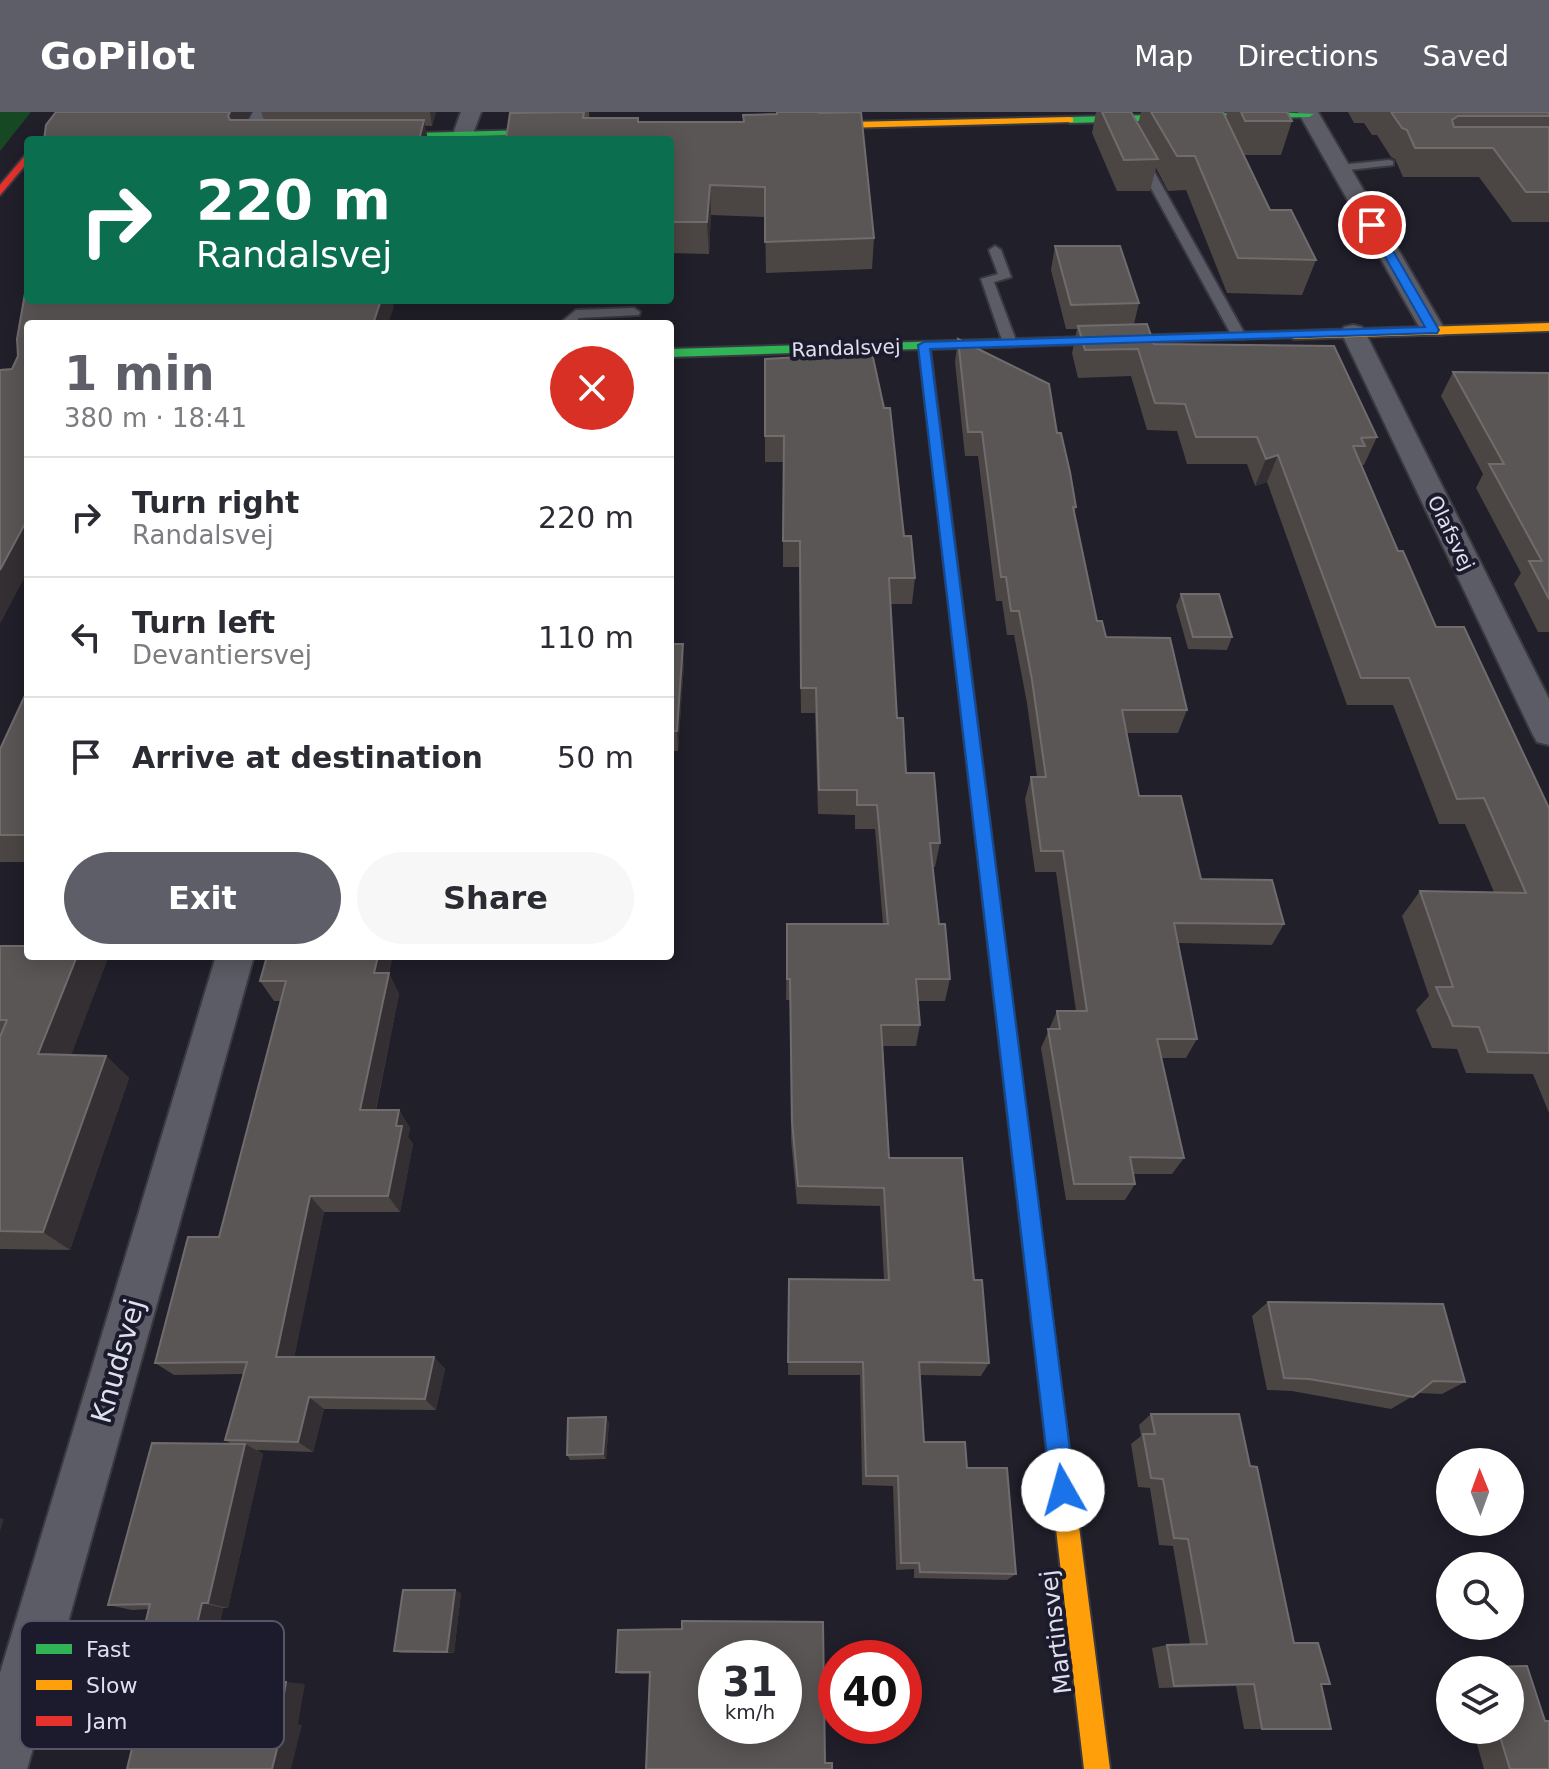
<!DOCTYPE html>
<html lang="en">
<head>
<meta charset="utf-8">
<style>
  :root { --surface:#fff; --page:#f7f7f7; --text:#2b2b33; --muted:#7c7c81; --line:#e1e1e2; --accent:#5e5e68 }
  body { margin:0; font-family:"DejaVu Sans",sans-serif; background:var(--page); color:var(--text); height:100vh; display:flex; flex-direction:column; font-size:30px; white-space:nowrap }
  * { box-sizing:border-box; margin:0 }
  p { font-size:26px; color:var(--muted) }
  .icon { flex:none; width:44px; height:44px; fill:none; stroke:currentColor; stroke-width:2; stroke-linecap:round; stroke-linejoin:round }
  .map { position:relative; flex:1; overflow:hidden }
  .drawer { position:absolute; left:24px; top:208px; width:650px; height:640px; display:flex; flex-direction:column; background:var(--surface); border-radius:8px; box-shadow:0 4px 20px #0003 }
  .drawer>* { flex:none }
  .hud { position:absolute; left:24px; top:24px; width:650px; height:168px; border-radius:8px; box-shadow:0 4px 20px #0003; background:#0b6e4f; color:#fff; overflow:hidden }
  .needle { width:52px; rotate:359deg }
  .controls { position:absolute; left:1436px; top:1336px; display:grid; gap:16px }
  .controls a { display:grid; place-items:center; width:88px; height:88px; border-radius:50%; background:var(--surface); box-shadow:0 4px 20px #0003; font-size:40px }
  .speed { position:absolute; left:698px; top:1528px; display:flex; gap:16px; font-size:40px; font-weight:700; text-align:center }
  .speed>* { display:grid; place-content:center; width:104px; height:104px; border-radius:50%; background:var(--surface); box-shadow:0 4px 20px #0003; line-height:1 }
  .speed small { font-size:20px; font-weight:400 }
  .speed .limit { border:12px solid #d22; background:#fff; color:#111 }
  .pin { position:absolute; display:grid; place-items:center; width:68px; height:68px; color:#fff; margin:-34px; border:4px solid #fff; border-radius:50%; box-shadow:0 2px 8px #0007 }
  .me { position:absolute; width:88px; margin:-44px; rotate:353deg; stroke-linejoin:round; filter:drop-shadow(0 0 6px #0008) }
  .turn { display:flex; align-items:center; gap:28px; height:168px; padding:0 40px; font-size:36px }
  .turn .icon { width:104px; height:104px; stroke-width:2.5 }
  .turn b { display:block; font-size:56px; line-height:68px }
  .round { display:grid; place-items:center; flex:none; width:84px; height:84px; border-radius:42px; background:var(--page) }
  .headline { display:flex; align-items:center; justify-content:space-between; height:136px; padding:0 40px }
  h1 { font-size:48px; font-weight:700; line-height:60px; color:var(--accent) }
  .primary-button { display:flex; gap:16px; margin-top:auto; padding:16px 40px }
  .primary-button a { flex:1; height:92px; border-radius:48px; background:var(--accent); color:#fff; font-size:32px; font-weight:700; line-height:92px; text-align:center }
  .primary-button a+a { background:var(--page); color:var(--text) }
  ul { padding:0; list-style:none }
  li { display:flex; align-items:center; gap:24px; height:120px; padding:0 40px; border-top:2px solid var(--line) }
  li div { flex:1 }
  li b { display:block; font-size:30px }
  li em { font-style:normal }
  header { display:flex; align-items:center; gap:48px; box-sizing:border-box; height:112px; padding:0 40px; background:var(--accent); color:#fff }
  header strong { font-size:38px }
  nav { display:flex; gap:44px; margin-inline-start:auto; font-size:28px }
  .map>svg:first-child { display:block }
  .green { fill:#164923 }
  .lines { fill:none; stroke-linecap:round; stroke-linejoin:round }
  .lane-casing { stroke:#393942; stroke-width:4 }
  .street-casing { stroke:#393942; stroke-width:4 }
  .fast-casing { stroke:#393942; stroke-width:4 }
  .slow-casing { stroke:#393942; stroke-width:4 }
  .jam-casing { stroke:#393942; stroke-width:4 }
  .lane { fill:#5c5c66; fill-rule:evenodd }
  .street { fill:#5c5c66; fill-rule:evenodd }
  .fast { fill:#30b455; fill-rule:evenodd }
  .slow { fill:#ff9f0a; fill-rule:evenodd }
  .jam { fill:#e5322d; fill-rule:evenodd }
  .wall { fill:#4b4644 }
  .shaded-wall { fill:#332f32 }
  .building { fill:#5b5656; stroke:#706c6e; stroke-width:2; fill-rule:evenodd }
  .route { fill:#1a73e8; stroke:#114b97; stroke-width:2 }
  .labels { text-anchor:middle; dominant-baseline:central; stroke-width:8; stroke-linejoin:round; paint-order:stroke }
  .far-street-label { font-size:20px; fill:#dfe0ed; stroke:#1c1b2e }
  .street-label { font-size:24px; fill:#dfe0ed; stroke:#1c1b2e }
  .near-street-label { font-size:28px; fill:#dfe0ed; stroke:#1c1b2e }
  .key { fill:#1c1b2e; stroke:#565667; stroke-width:2 }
  .key-label { font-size:22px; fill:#dfe0ed }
</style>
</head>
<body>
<header>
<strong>GoPilot</strong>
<nav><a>Map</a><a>Directions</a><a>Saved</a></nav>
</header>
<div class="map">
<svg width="1549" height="1657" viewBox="0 0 1549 1657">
  <rect width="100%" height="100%" fill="#201f2a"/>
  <path class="green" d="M0 0H31L0 39Z"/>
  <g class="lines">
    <defs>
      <path id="lane" d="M1136 43 1146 45 1246 224 1244 227 1232 224 1134 45Z
        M1389 48 1393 49V53L1340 59 1334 56 1340 53Z
        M995 134 1001 138 1011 165 994 170 1017 231 1010 235 1003 231 981 167 998 162 989 138Z
        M634 196 640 200 639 203 579 206 573 212H559L576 198Z"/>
      <path id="street" d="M253 0H273L258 28H238Z
        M461 0H481L473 22 464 28 453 22Z
        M1298 0H1318L1445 218 1442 223H1424L1421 218Z
        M1353 213 1362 215 1365 220 1549 587V633L1537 630 1532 621 1341 220 1344 215Z
        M216 844H254L28 1654 27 1657H0V1561Z"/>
      <path id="fast" d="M1275 0 1314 2 1309 5 1070 11 1065 8 1070 5Z
        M567 17 572 20 570 22 260 28 265 25Z
        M1294 219 1300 223 1298 225 930 237 1041 1117 1038 1124 1031 1127 1024 1124 1021 1117 919 237 670 245V237Z"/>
      <path id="slow" d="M1070 5 1073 6V10L804 17 799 14 804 11Z
        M1549 211V219L1294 227 1288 223 1294 219Z
        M1031 1107 1038 1110 1041 1117 1110 1657H1084L1021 1117 1024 1110Z"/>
      <path id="jam" d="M28 40V50L0 83V73Z"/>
    </defs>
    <use href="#lane" class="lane-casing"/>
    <use href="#street" class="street-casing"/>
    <use href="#fast" class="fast-casing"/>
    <use href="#slow" class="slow-casing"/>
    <use href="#jam" class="jam-casing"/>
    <use href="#lane" class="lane"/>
    <use href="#street" class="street"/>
    <use href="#fast" class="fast"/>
    <use href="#slow" class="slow"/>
    <use href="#jam" class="jam"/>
  </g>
  <path class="wall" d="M261 0H436L432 14 246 8H264Z
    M517 0H589V6H638L639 10 874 126 872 157 766 161 765 105 711 103 709 142 670 141V28Z
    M1096 0H1131L1138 13 1141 0H1223L1226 5 1227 0H1287L1292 9 1281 43H1244L1270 98 1316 148 1302 183 1227 181 1186 78 1168 79 1156 56 1150 79H1117L1092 21Z
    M1348 0H1549V110H1512L1479 65H1403L1395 47 1391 45 1377 23H1372L1364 11H1354Z
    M1055 134 1139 191 1134 212 1154 232 1377 325 1364 353H1361L1398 439 1436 515 1549 696V1001L1533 962 1466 961 1457 937 1432 936 1416 898 1429 884 1402 804 1420 779 1494 780 1465 712H1439L1393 593H1347L1267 370 1255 374 1247 352H1187L1177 319 1147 318 1131 264 1078 266 1072 241 1077 217H1066L1051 158Z
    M958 227 1057 321 1076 395 1074 404 1097 509 1106 525 1187 598 1178 621H1126L1139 684 1201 767 1284 812 1272 833 1178 831 1197 927 1186 946H1161L1184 1046 1172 1062H1133L1135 1072 1125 1088H1066L1041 936 1057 899H1076L1056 760H1035L1025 687 1031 665H1037L1027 591 1014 523H1007L1002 489H996L978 344H965L955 250Z
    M765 247 904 424 915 466 912 492H890L897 606 906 661 940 731 935 755H933L939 812 950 867 945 889H918L920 913 916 934H883L889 1046 974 1168 989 1251 981 1264 920 1263 924 1330 967 1356 1016 1462 1007 1468 914 1466V1457L896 1458 893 1374 862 1373 860 1263H788L789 1167H884L880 1094 797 1092 791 1028 790 888H786L787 812H883L875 717H855V703L818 702 815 601H801L799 455H783V350H765Z
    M1453 260 1549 261V520H1538L1514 472 1521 461 1476 376 1483 362 1441 284Z
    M1181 482 1232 525 1227 538 1188 537 1176 494Z
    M670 532 684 552 678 639H670Z
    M28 577V750H0V637Z
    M0 834 71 943 106 944 129 966 70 1138 0 1137Z
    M267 844H391L392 846 389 862 399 882 376 998H399L410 1016 408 1025 413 1032 400 1100H324L294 1245H434L445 1257 436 1298 324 1297 313 1340 257 1338 263 1342 228 1496H223L215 1533H165L141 1529 149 1497 132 1498 108 1493 232 1332 225 1328 244 1262 174 1263 155 1251 219 1125 280 889H274L260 869Z
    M1268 1190 1465 1270 1442 1282 1418 1281 1391 1297 1292 1279 1267 1278 1252 1204Z
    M1151 1302 1250 1354 1294 1531 1330 1572 1321 1573 1331 1617H1244L1236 1574 1159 1576 1152 1536 1167 1533 1190 1532 1173 1434 1159 1433 1150 1376 1138 1375 1131 1332 1141 1324 1139 1313Z
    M609 1310 606 1347 570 1348 567 1343Z
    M461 1481 454 1541H401L394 1539Z
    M618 1518 825 1650 832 1651V1657L650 1562H620L616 1560Z
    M1527 1554 1545 1609H1549V1657H1484L1473 1618H1510V1558H1462L1486 1555Z"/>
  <path class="shaded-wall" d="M230 0H251L235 27 228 4Z
    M430 0H436L432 14Z
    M424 8 428 28H419Z
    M710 73 711 103 709 142 707 110Z
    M124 188H146L134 212 122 190Z
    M381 188H392L394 195 388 212H373Z
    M1278 343 1267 370 1255 374 1266 347Z
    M28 406V459L0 512V458Z
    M683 532 684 552 678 639 677 619Z
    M77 844H109L63 965 38 942Z
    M378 844H391L392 846 389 862 399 882 372 1015 360 998 374 861Z
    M106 944 129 966 70 1138 43 1120Z
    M399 998 410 1016 408 1025 413 1032 400 1100 388 1084Z
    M310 1084 324 1100 292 1257 276 1245Z
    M434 1245 445 1257 436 1298 425 1287Z
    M309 1285 324 1297 313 1340 298 1330Z
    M606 1305 609 1310 606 1347 603 1342Z
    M245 1332 263 1342 228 1496 208 1491Z
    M0 1406 4 1407 0 1420Z
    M455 1478 461 1481 454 1541 447 1540Z
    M202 1491 223 1496 215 1533 193 1529Z
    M286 1570 305 1572 298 1612 302 1613 291 1657H272Z"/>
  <path class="building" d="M56 0H230L228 4 230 8H424L419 28H44L46 13Z
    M584 0 583 6H638V10H744L743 3 777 2V0H819V1L861 0 874 126 765 130V75L710 73 707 110H670V28H506L510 1Z
    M1102 0H1131L1158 47 1124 48Z
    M1151 0H1223L1270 98H1291L1316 148 1238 146 1195 44H1177Z
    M1241 0H1287L1292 9H1245Z
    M1391 0H1549V4H1458L1452 8 1454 15H1549V80H1526L1493 36H1415L1407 18 1402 16Z
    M1055 134H1120L1139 191 1071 193Z
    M28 164V188H124L122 190H151L152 188H381L373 212H28V406L0 458V258L12 257 18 244 17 227Z
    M1147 212 1154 232 1334 234 1377 325 1361 326 1365 334H1353L1398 439H1403L1436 515H1464L1549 696V941L1488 940 1479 915 1453 914 1436 875H1453L1420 779 1526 781 1484 686 1457 687 1409 566H1361L1278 343 1266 347 1257 325H1196L1185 292 1155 291 1138 237 1085 238 1078 214Z
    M958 227 1049 272 1057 321H1061L1070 360 1076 395H1073L1097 509H1102L1106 525 1170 526 1187 598H1122L1139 684H1181L1201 767 1272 768 1284 812 1174 811 1197 927H1157L1184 1046 1130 1045 1135 1072H1074L1048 917H1060L1057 899H1087L1063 739H1041L1031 665H1046L1032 568 1019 499H1011L1006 465H1001L982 320H968Z
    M872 241 884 296H890L904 424H911L915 466H889L897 606H903L906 661H934L940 731H930L939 812H945L950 867H916L920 913H881L889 1046H962L974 1168H982L989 1251 919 1250 924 1330H965L967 1356H1007L1016 1462 920 1460 919 1451H901L898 1364H866L863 1250H788L789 1167 889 1168 884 1076 798 1074 792 1009 790 867H787V812H888L877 693H857V678H819L816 576H801L800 429H783L784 324H765V247Z
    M1453 260 1549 261V487L1529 449H1542L1489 352H1504Z
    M1181 482H1219L1232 525H1193Z
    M670 532H683L677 619H670Z
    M28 577V723H0V637Z
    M0 834H28V844H77L38 942 106 944 43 1120 0 1119V925L7 908H0Z
    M267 844H378L374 861H389L360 998H399L396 1014H402L388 1084H310L276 1245H434L425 1287 309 1285 298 1330 225 1328 247 1250 155 1251 188 1125H219L286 869H260Z
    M1268 1190 1443 1192 1465 1270 1433 1269 1413 1285 1309 1267 1284 1266Z
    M1151 1302H1239L1250 1354 1257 1355 1294 1531H1318L1330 1572H1321L1331 1617H1262L1254 1572 1174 1574 1167 1533 1207 1532 1188 1427 1174 1426 1163 1367 1151 1366 1143 1322H1155Z
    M606 1305 603 1342 567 1343 568 1306Z
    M152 1331 245 1332 208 1491H202L193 1529H141L150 1492 108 1493Z
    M403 1478H455L447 1540 394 1539Z
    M682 1509 823 1510 825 1651H832V1657H646L650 1560H616L618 1518 682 1517ZM716 1546H784V1614H716Z
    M1527 1554 1545 1609H1549V1657H1510L1498 1618H1510V1558H1487L1486 1555Z
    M286 1570 279 1611 283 1613 272 1657H127L148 1571Z"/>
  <path class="route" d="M1369 111 1378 113 1439 218 1437 221 930 237 1075 1378 1071 1386 1063 1390 1054 1386 1051 1378 918 233 924 230 1425 215 1367 113Z"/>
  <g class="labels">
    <g class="far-street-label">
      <text transform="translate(846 236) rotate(-2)">Randalsvej</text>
      <text transform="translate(1451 421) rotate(64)">Olafsvej</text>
    </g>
    <g class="street-label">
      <text transform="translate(1056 1520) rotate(-97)">Martinsvej</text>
    </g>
    <g class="near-street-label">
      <text transform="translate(118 1249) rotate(-74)">Knudsvej</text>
    </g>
  </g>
  <rect x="20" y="1509" width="264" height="128" rx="12" class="key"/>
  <rect x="36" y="1532" width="36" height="10" fill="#30b455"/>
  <rect x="36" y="1568" width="36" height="10" fill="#ff9f0a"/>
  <rect x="36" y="1604" width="36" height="10" fill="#e5322d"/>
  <g class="key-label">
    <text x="86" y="1545">Fast</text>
    <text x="86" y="1581">Slow</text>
    <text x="86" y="1617">Jam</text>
  </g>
</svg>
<div class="controls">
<a><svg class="needle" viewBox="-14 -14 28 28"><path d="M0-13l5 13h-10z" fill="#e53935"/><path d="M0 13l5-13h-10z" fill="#7c7c81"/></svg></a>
<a><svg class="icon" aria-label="search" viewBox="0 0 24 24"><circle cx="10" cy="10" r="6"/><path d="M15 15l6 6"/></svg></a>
<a><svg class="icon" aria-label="layers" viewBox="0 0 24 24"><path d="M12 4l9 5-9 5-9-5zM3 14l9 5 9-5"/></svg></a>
</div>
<div class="speed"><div>31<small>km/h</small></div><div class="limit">40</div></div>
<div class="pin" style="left:1372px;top:113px;background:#d93025"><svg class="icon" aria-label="arrive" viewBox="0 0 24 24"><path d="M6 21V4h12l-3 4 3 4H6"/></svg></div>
<svg class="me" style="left:1063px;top:1378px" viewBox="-20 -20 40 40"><circle r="19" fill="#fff"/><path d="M0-13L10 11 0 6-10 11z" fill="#1a73e8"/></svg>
<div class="hud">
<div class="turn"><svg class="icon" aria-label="right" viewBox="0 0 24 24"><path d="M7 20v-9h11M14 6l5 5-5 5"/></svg><div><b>220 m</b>Randalsvej</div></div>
</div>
<section class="drawer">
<div class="headline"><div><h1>1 min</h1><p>380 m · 18:41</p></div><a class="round" style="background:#d93025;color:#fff"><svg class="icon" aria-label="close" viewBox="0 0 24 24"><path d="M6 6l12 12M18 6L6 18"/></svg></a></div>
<ul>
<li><svg class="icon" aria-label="right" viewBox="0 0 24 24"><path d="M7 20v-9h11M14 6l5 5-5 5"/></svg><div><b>Turn right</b><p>Randalsvej</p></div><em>220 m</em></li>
<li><svg class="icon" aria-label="left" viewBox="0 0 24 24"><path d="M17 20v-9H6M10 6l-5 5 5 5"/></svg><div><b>Turn left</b><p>Devantiersvej</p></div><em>110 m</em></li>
<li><svg class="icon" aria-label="arrive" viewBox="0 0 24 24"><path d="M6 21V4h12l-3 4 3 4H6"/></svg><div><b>Arrive at destination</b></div><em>50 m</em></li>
</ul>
<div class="primary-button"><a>Exit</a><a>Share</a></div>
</section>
</div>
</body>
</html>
